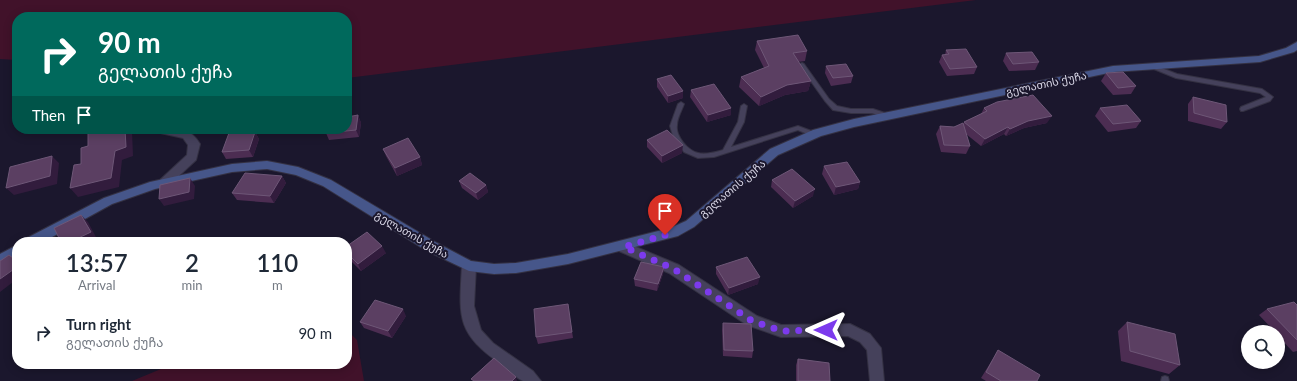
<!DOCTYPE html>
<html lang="en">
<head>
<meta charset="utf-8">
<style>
  :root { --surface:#fff; --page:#f6f6f7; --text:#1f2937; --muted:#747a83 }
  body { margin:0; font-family:Lato,"Noto Sans Georgian",sans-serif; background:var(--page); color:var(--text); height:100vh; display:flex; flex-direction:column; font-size:15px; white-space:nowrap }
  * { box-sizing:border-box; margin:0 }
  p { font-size:13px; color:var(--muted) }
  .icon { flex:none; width:22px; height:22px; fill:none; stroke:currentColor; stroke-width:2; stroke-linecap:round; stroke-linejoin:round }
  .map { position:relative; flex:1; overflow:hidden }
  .details { position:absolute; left:12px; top:237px; width:340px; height:132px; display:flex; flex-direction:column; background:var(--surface); border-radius:16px; box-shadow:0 2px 10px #0003 }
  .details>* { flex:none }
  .top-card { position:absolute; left:12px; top:12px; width:340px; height:122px; border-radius:16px; box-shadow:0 2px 10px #0003; background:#00695c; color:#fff; overflow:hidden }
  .controls { position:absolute; left:1241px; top:325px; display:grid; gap:8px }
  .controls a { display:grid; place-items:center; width:44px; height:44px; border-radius:50%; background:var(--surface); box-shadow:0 2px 10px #0003; font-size:20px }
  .pin { position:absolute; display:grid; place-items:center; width:34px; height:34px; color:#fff; margin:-41px -17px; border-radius:50% 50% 50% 0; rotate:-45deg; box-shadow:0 0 4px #0007 }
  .pin .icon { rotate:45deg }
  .me { position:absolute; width:44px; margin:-22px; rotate:270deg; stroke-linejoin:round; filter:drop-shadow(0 0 3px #0008) }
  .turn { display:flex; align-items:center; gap:14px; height:84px; padding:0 20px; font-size:18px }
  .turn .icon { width:52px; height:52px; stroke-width:2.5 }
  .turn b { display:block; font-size:28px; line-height:34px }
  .then { display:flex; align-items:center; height:38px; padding:0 20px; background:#0003; gap:8px; font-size:15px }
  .eta { display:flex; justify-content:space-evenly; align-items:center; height:68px; text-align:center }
  .eta b { font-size:24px; font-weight:600; line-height:28px }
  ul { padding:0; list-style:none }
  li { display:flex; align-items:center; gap:12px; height:56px; padding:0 20px }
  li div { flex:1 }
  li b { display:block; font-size:15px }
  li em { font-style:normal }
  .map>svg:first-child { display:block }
  .green { fill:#41122a }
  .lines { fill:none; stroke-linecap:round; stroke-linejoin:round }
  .service-casing { stroke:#343143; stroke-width:2 }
  .minor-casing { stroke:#343143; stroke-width:2 }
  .secondary-casing { stroke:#343143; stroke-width:2 }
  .service { fill:#45415b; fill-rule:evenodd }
  .minor { fill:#45415b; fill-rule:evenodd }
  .secondary { fill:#46568a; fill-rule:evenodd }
  .wall { fill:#4c2d52 }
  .shaded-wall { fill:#321c3d }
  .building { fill:#5b3f62; stroke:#6e5777 }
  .route { stroke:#7c3aed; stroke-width:7; stroke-dasharray:0 12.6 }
  .labels { text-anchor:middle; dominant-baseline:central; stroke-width:4; stroke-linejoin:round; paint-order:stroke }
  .street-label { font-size:11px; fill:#d8d6e6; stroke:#1b172d }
</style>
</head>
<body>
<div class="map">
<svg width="1297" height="381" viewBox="0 0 1297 381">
  <rect width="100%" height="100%" fill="#1b172d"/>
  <path class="green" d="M0 0H976L347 78V17H17V60L0 59Z
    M347 330 357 340 364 381H132L173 364H347Z"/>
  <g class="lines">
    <defs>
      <path id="service" d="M802 63 804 64 829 99 837 106 851 109H873L888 114 889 116 888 118H886L872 113H851L833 110 825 101 800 66V64Z
        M1151 64 1177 74 1262 89 1273 97 1270 101 1243 111H1241L1240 109 1241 107 1266 97 1260 93 1176 78 1149 67V65Z
        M681 102 684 104C682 110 677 118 677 125 675 136 688 151 698 153 706 155 716 152 723 150L738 122 741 106 744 104 747 106 744 122 731 147 798 126 814 132 815 134 812 136 798 130 714 157 698 158 684 152 674 139 670 126 678 104Z
        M1165 376 1168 377 1169 381H1161L1162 377Z"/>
      <path id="minor" d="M154 129C174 129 189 125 200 144L196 160 168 186H160L158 183 160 180 187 155 188 145 183 138 156 132Z
        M624 242 679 265 757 316 781 325 850 324 870 334 881 348 884 381H870L867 350 860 342 848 336 781 337 747 325 669 273 619 251 618 247 619 243Z
        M469 261 474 262 476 266 474 306 481 330 493 343 533 371 541 381C536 381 528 381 523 381 515 377 507 369 501 364 456 333 459 317 462 266L464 262Z"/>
      <path id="secondary" d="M1297 42V50L1294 52 1260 62 1113 72 854 127 821 136 778 155 694 227 678 236 568 264 516 273 494 274 469 271 427 251 323 186 296 175 267 169 232 172 155 189 112 204 43 242H26L27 238 104 198 150 182 232 164 267 161 298 167 331 180 437 243 471 261 494 264 516 263 568 254 670 228 686 221 770 149 813 130 854 119 1113 66 1259 56 1286 48Z
        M17 245V256L0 265V254Z"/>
    </defs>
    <use href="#service" class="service-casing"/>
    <use href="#minor" class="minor-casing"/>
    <use href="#secondary" class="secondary-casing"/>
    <use href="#service" class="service"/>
    <use href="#minor" class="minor"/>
    <use href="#secondary" class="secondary"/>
  </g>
  <path class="wall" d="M757 41 807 51 805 61 798 62 811 81 808 91 785 95 759 106 739 87 741 77 764 68 755 50Z
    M946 50 977 67 974 74 947 76 939 62 942 55H945Z
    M1006 53 1039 62 1035 70 1009 71 1003 61Z
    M826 66 853 76 851 83 831 86 825 73Z
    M1106 73 1136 86 1131 94 1113 95 1101 81Z
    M657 79 683 98 668 103 657 87Z
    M691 90 731 108V115L707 122 690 97Z
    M1193 97 1227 122 1221 129 1188 121V104Z
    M984 108 1047 123 1024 128 1006 136 1004 134 981 146 966 134 970 146 966 154 941 152 936 134 940 126 954 127 963 124 964 122 981 114Z
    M1100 108 1141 121 1136 128 1108 132 1095 116Z
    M358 115 361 123 359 137 329 140 326 133Z
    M255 132 259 139 253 157 226 159 222 152Z
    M647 140 682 153 662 163 647 147Z
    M383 149 420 157 422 165 397 176 386 156Z
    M824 166 860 182 858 189 834 195 822 174Z
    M282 176 286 183 274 203 237 200 232 193Z
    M772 180 813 196 793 208 771 187Z
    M459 181 486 185 488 192 478 200 462 188Z
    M347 246 386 253 361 271 347 257Z
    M664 267 663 274 657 291 635 286 634 279Z
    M716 267 758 284 728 295 716 274Z
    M568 304 573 338 538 344 536 337Z
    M1297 305V351L1293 352 1278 336V332H1275L1259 315 1267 309Z
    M406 316 392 338 364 328 360 322Z
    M1127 322 1180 365 1169 374 1121 361 1118 331Z
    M723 323 753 351 752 358 723 356 722 330Z
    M998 350 1037 381H986L981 378 994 357Z
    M798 359 830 381H796V365Z"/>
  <path class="shaded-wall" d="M811 81 808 91 785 95 759 106 761 97 787 85Z
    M683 91V98L668 103V96Z
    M731 108V115L707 122 708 115Z
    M358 115 361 123 359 137 356 130Z
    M1052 116 1047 123 1024 128 1006 136 1010 129 1028 121Z
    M1008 127 1004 134 981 146 985 139Z
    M125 129H130L132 131 133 156 122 160 119 187 78 197 70 188 115 151Z
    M255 132 259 139 253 157 249 150Z
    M683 145 682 153 662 163V156Z
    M52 156 59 163 57 184 14 195 6 188Z
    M420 157 422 165 397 176 395 168Z
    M282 176 286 183 274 203 270 196Z
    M190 178 195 186 194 199 164 206 159 199Z
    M860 182 858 189 834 195 836 187Z
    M486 185 488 192 478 200 476 193Z
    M815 189 813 196 793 208 795 201Z
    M81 215 88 222 97 239 91 242H70Z
    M382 246 386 253 361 271 358 264Z
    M17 267V279L0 292V279Z
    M664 267 663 274 657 291 658 284Z
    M760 277 758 284 728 295 729 288Z
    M403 309 406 316 392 338 388 331Z
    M516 377 517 381H512Z"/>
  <path class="building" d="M798 35 807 51 793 53 811 81 787 85 761 97 741 77 769 66 757 41Z
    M966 49 977 67 950 69 942 55 949 54 946 50Z
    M1032 52 1039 62 1013 64 1006 53Z
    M846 64 853 76 833 78 826 66Z
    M1123 72 1136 86 1118 88 1106 73Z
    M671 75 683 91 668 96 657 79Z
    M714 84 731 108 708 115 691 90Z
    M1033 95 1052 116 1028 121 1010 129 1008 127 985 139 964 122 987 111 984 108 997 102Z
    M1193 97 1226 105 1227 122 1194 113Z
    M1127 105 1141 121 1113 124 1100 108Z
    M358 115 356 130 326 133 327 129H347V117Z
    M963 123 970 146 944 145 940 126 954 127Z
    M100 129H125L126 147 115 151 111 178 70 188 74 165 81 164V148L88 146V133Z
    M667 130 683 145 662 156 647 140Z
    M255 132 249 150 222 152 229 133Z
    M408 138 420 157 395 168 383 149Z
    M52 156 50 176 6 188 10 167Z
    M847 162 860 182 836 187 824 166Z
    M792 169 815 189 795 201 772 180Z
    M245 173 282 176 270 196 232 193Z
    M470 173 486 185 476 193 459 181Z
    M190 178 189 192 159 199 160 185Z
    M81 215 91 232 70 242H61L54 228Z
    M367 232 382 246 358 264 347 253V246Z
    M9 255 17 261V267L0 279V261Z
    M747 257 760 277 729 288 716 267Z
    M641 262 664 267 658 284 634 279Z
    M375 300 403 309 388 331 360 322Z
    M1294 302 1297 305V340L1267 309Z
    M568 304 572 332 536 337 534 309Z
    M1127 322 1175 334 1180 365 1130 351Z
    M723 323 751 324 753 351 724 350Z
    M998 350 1040 375 1037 381H1001L986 372Z
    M494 358 516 377 512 381H474L471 379Z
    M798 359 829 363 830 381H798Z"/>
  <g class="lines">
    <path class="route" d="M665 235 624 247 674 269 752 321 782 331 826 330"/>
  </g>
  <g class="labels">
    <g class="street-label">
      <text transform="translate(1046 83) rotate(-12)">გელათის ქუჩა</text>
      <text transform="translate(732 188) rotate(-40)">გელათის ქუჩა</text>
      <text transform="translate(412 234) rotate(30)">გელათის ქუჩა</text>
    </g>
  </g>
</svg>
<div class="controls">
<a><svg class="icon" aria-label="search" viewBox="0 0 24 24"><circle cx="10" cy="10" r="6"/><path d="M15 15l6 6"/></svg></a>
</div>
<div class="pin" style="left:665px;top:235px;background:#d93025"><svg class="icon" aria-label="arrive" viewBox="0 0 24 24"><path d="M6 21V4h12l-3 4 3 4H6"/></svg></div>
<svg class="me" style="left:826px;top:330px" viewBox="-20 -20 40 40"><path d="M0-17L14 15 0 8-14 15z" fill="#7c3aed" stroke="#fff" stroke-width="4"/></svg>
<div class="top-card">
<div class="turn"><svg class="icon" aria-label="right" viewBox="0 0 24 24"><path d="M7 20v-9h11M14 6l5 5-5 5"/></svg><div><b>90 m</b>გელათის ქუჩა</div></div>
<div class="then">Then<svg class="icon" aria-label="arrive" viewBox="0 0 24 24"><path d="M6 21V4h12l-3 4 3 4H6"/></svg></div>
</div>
<section class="details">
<div class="eta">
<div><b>13:57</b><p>Arrival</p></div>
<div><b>2</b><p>min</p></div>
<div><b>110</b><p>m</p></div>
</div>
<ul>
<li><svg class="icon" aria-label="right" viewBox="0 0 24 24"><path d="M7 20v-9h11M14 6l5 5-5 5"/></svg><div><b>Turn right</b><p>გელათის ქუჩა</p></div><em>90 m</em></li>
</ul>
</section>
</div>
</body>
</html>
